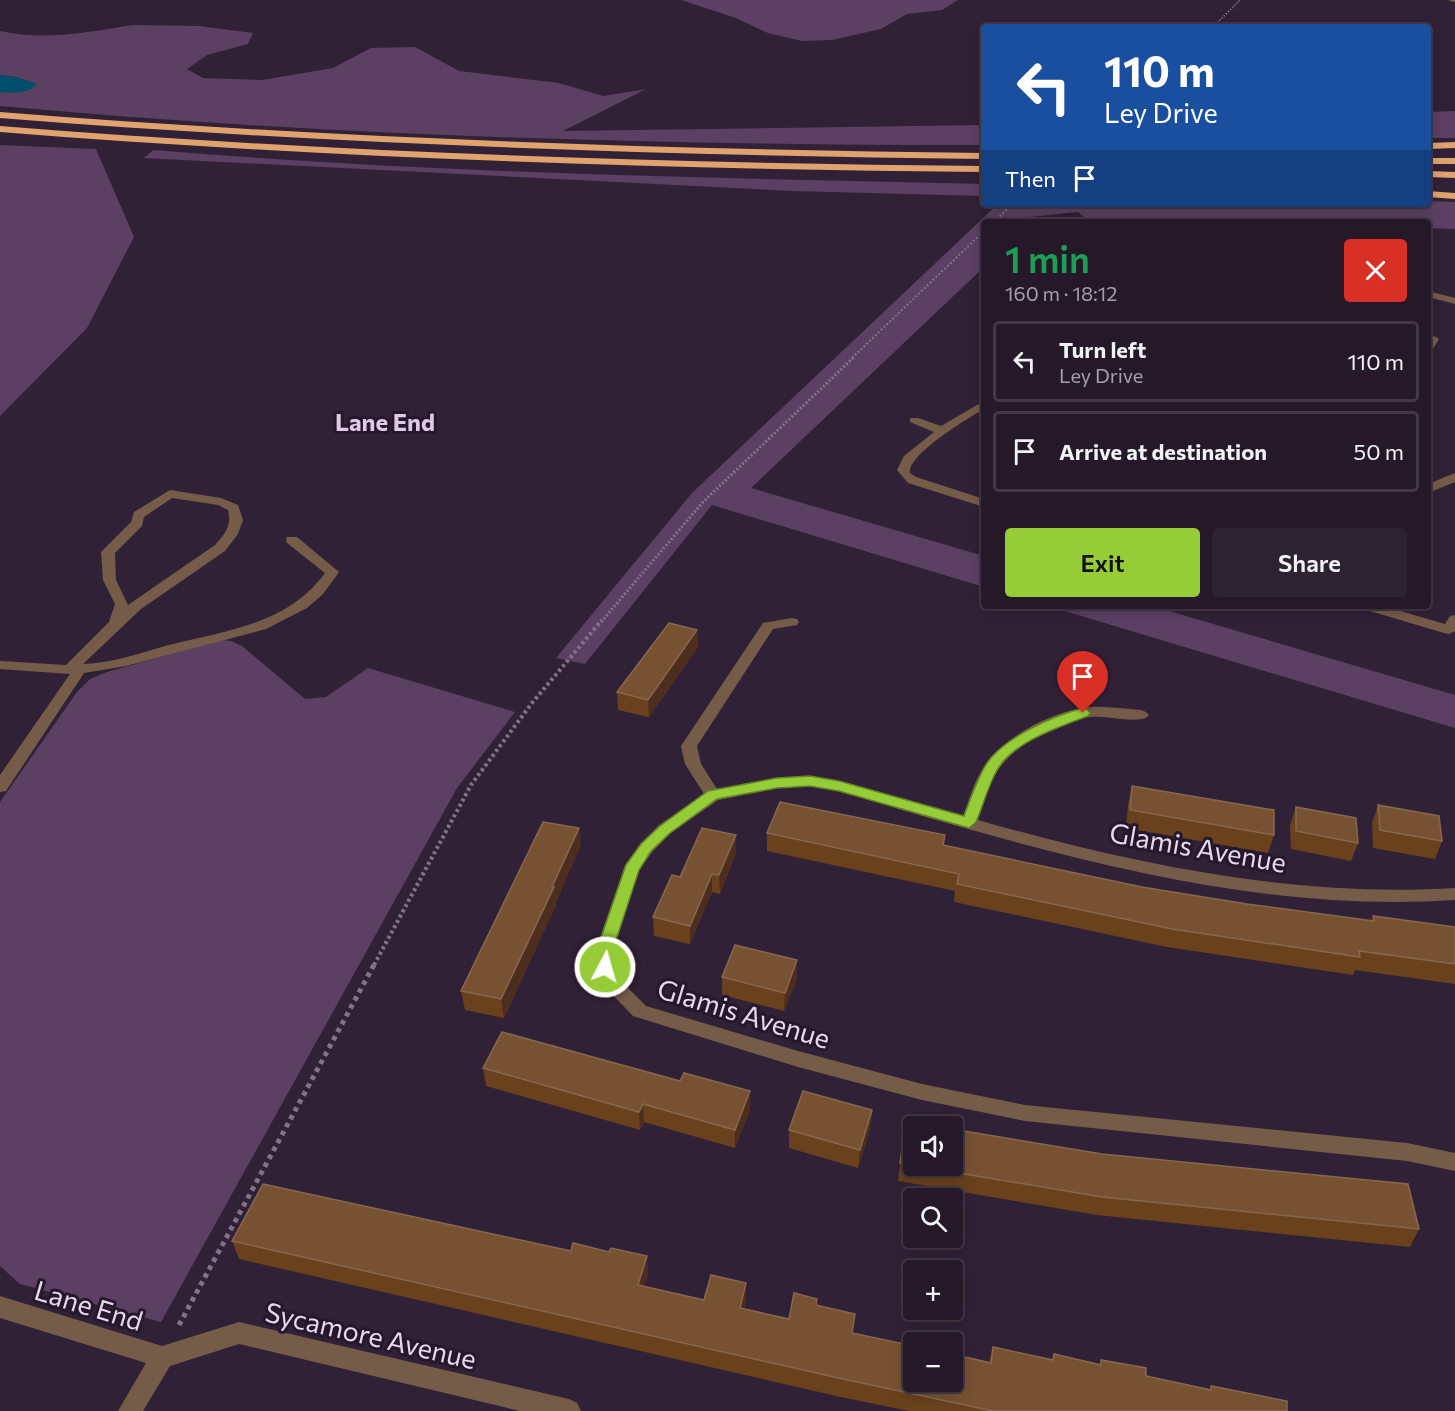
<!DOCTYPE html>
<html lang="en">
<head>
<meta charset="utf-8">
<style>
  :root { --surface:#251929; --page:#2d2231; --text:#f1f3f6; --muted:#a3a0a8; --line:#423846; --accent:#97cc39 }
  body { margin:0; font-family:Commissioner,sans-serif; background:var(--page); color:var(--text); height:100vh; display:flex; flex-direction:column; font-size:22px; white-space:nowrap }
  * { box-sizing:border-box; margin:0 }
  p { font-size:20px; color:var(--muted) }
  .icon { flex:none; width:33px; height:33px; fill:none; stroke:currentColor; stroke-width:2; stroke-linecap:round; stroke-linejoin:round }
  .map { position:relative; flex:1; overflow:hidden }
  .sheet { position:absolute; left:981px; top:219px; width:450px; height:390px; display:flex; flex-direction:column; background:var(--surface); border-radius:6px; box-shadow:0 3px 15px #0003,0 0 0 2px var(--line) }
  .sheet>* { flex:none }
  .guide { position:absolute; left:981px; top:24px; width:450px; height:183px; border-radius:6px; box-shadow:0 3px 15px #0003,0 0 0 2px var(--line); background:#1a4fa0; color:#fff; overflow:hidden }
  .tools { position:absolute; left:903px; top:1116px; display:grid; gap:12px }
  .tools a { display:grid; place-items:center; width:60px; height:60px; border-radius:6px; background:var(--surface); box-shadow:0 3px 15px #0003,0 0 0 2px var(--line); font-size:30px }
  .pin { position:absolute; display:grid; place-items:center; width:51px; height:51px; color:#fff; margin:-62px -26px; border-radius:50% 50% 50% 0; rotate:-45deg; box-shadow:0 0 6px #0007 }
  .pin .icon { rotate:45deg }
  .me { position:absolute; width:66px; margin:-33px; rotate:6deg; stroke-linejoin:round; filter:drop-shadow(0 0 4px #0008) }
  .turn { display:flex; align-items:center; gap:21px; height:126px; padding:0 24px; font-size:27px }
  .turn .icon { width:78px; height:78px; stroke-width:2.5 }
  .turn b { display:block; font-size:42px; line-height:51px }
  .then { display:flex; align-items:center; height:57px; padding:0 24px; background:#0003; gap:12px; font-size:22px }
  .round { display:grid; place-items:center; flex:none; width:63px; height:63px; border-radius:6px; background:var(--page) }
  .headline { display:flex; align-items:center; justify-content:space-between; height:102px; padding:0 24px }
  h1 { font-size:36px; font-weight:600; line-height:45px; color:#1e9e55 }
  .cta { display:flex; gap:12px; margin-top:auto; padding:12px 24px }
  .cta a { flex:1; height:69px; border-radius:6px; background:var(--accent); color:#111; font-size:24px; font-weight:600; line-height:69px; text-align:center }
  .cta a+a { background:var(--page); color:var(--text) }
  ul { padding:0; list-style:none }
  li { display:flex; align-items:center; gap:18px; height:81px; margin:0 12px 9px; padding:0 12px; border:3px solid var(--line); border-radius:6px }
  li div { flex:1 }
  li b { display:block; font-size:22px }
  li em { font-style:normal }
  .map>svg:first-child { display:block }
  .green { fill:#5b4063 }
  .water { fill:#004e6a }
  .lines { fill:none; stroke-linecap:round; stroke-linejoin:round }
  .path-far4 { stroke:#827487; stroke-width:1.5; stroke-dasharray:1.5 1.5; stroke-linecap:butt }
  .path-far3 { stroke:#827487; stroke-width:2; stroke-dasharray:2 2; stroke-linecap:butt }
  .path-far2 { stroke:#827487; stroke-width:3; stroke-dasharray:2 2; stroke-linecap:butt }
  .path-far1 { stroke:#827487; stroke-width:4; stroke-dasharray:3 3; stroke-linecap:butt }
  .path { stroke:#827487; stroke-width:5; stroke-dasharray:4.5 4.5; stroke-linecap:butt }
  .minor { fill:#755c48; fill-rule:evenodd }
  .highway { fill:#e0a36e; fill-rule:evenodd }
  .wall { fill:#69411c }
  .shaded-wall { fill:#4d2e1e }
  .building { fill:#775232; stroke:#88674f; stroke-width:1.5 }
  .route { fill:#97cc39; stroke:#628525; stroke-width:1.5 }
  .labels { text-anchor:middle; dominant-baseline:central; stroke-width:6; stroke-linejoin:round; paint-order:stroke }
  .far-district-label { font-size:24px; font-weight:bold; fill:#dfcae6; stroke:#27172c }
  .near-street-label { font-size:27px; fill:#e5dae9; stroke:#27172c }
</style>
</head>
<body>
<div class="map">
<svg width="1455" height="1411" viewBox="0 0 1455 1411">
  <rect width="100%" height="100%" fill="#312137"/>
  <path class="green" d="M681 0H958L942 10 907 14 881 29 832 40 802 41 768 33 736 18Z
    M133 25 199 26 253 33 248 44 207 55 187 69 203 78 262 80 333 68 371 48 415 47 459 71 559 83 603 96 646 89 563 131 984 125V145C656 145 327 136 0 106V92L37 84 16 77 0 75V31C45 41 88 32 133 25Z
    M1455 111V138H1428V112Z
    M0 145 96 149 134 237 87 328 0 416Z
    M153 150C429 173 707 178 984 184V196L793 191 144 158Z
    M1428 201 1455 202V229L1428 228V222H1194L1161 218 1090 222 1078 212 1028 217 1024 222H984V267L751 488 984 556V587L712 505 585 664 556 658 692 493 998 204H1428Z
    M1048 606H1152L1455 695V728Z
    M221 640 231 641 242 646 305 699 326 697 368 668 515 712 457 788 161 1322 20 1284 0 1266V802L77 692 90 679 107 672Z"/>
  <path class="water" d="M0 75 16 77 37 84C29 94 12 93 0 92Z"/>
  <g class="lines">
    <path class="path-far4" d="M1213 27 1240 0"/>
    <path class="path-far3" d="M994 222 1012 204
      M852 358 984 231"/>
    <path class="path-far2" d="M601 622 703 502 854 357"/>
    <path class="path-far1" d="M374 965 471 785 532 703 602 620"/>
    <path class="path" d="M179 1325 375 963"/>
    <path class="minor" d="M1449 0H1455V2L1450 1Z
      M1428 291 1455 298V304L1428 297Z
      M1434 336 1439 339 1433 349 1428 350V340Z
      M984 401V409C968 418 907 455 910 473L916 477 984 499V507L908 483 897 470 904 456 934 432 910 422V418H918L941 426Z
      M1455 473V482L1428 493V484Z
      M170 490 221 498 238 505 243 520 238 534 225 551 141 609 83 664C113 663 140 653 169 645 226 631 288 624 325 573L287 543 286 540 287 537H297L339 572 323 594 307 608 266 629 126 666 84 673 6 791 0 792V775L70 674 0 669V661L66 665 109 622 115 604 103 580 101 552 131 522 134 512ZM172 498 218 505 228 510C232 525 225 534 215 545L128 605 116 580 115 553 142 526 144 517Z
      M1361 606H1383L1445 624 1450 616 1455 615V631L1449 634 1444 633 1363 609Z
      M792 618 797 619 799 622 797 625 773 629 697 746 701 764 717 789 777 778 810 776 839 781 963 816C969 801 973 784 982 770 1004 736 1051 711 1091 707 1107 706 1124 709 1141 710L1146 712 1149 715 1146 718C1129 723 1109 715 1091 717 1057 720 1014 744 996 773 987 787 984 805 978 820 1132 864 1294 898 1455 888V900C1244 914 1038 850 838 791L810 786 777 788 718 800 671 833 652 852 639 870 613 952 614 967 619 978 630 990 646 1006 798 1051 922 1084 1025 1105 1407 1143 1455 1153V1171L1407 1161 1025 1121 922 1100 798 1067 633 1016 605 987 596 967 595 952 625 865 640 844 659 825 704 794 685 764 681 746 763 623Z
      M0 1296 162 1346 239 1322 569 1399 577 1403 581 1411H520L239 1344 170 1366 143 1411H118L146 1363 0 1318Z"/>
    <path class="highway" d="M0 112C328 138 655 149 984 153V159C655 155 328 144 0 118Z
      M0 126C328 152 655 163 984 166V172C655 169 328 158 0 132Z
      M1455 142V148L1428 149V143Z
      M1428 158H1455V164H1428Z
      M1428 171 1455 172V178L1428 177Z
      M1428 191 1455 193V199L1428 197Z"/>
  </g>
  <path class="wall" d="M697 630 698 647 649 717 618 710 617 692Z
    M1132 786 1274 835 1268 853 1126 828 1128 804Z
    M1378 805 1442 841 1435 859 1373 848 1372 823Z
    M1296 807 1358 843 1351 861 1291 849 1290 825Z
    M579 828 580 846 556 902V905L504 1018 465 1010 461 991Z
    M767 833 945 835 944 845 1142 887 1247 904 1371 921 1373 916 1455 927V984L1355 970 1353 975 1167 947 954 902 955 891 767 851Z
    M736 853 720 894 712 892 690 944 654 936 653 917Z
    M797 960V979L784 1011 722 995V977Z
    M483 1068 680 1081 750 1091V1110L735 1148 644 1122 640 1130 486 1086Z
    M872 1110 870 1129 858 1168 789 1148V1130Z
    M906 1122 914 1126V1166H952L1419 1229 1410 1247 1097 1215 898 1181Z
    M232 1241 571 1251 648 1274 644 1286 704 1300 746 1301 744 1309 789 1319 817 1299V1305L853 1333 989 1362 993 1347 1052 1359 1054 1354 1100 1364 1101 1360 1146 1376 1210 1389 1211 1386 1287 1411H909L841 1397 239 1259Z"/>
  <path class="shaded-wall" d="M697 630 698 647 649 717 648 700Z
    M579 828 580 846 556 902V905L504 1018 501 999Z
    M736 835V853L720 894 719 875Z
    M712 874V892L690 944V926Z
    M797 960V979L784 1011 785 993Z
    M750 1091V1110L735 1148V1130Z
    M643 1104 644 1122 640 1130 639 1112Z
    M872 1110 870 1129 858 1168 860 1150Z
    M647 1256 648 1274 639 1303 638 1285Z
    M746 1283V1301L740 1326V1308Z"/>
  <path class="building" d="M669 623 697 630 648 700 617 692Z
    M1132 786 1274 810V835L1130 810Z
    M780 802 945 835 943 845 1142 887 1247 904 1374 921 1373 916 1455 927V964L1359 951 1360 957 1172 929 957 884 959 874 767 833Z
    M1378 805 1439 816 1442 841 1380 830Z
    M1296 807 1356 818 1358 843 1296 831Z
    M543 822 579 828 552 887H554L501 999 461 991Z
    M702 828 736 835 719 875 712 874 690 926 653 917 672 875 680 877Z
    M735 945 797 960 785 993 722 977Z
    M502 1032 680 1081 684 1073 750 1091 735 1130 643 1104 639 1112 483 1068Z
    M803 1091 872 1110 860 1150 789 1130Z
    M906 1122 936 1126H914V1165L900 1163Z
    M952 1129 1102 1154 1408 1184 1419 1229 1102 1197 917 1166H952Z
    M263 1184 571 1251 573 1243 609 1252 611 1248 647 1256 638 1285 704 1300 711 1275 746 1283 740 1308 789 1319 794 1293 817 1299 816 1305 855 1314 852 1333 914 1346V1382H952V1354L991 1363 993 1347 1053 1360 1054 1354 1101 1365V1360L1146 1368V1376L1211 1390V1386L1287 1401V1411H993L843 1379 232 1241Z"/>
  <path class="route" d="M1083 708 1088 710 1090 713 1088 716C1059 727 1013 742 997 770 988 786 983 806 976 822L969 828 839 791 810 786 777 788 717 799 670 833 651 851 639 870 612 952 613 967 611 971 605 973 599 971 596 952 626 865 641 844 660 826 708 791 777 778 810 776 839 781 964 816C970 800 976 783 984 768 999 739 1053 716 1083 708Z"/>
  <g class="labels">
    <g class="far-district-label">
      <text x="385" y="421">Lane End</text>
    </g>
    <g class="near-street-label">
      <text transform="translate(1198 847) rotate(10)">Glamis Avenue</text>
      <text transform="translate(744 1013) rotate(17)">Glamis Avenue</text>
      <text transform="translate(89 1305) rotate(17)">Lane End</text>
      <text transform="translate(371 1335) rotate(13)">Sycamore Avenue</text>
    </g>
  </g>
</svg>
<div class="tools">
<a><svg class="icon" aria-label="sound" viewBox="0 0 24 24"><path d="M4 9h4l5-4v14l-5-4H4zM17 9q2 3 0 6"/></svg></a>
<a><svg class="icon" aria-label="search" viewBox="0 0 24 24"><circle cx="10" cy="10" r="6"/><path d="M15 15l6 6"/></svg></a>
<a>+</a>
<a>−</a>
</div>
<div class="pin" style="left:1083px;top:713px;background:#d93025"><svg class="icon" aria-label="arrive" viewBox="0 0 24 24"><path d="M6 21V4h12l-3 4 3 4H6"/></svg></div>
<svg class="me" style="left:605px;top:967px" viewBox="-20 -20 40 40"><circle r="17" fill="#97cc39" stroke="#fff" stroke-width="3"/><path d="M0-11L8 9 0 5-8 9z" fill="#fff"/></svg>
<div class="guide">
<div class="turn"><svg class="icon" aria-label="left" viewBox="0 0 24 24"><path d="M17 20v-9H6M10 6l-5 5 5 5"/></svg><div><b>110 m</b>Ley Drive</div></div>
<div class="then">Then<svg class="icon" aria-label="arrive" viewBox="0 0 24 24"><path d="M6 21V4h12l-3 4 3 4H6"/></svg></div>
</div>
<section class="sheet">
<div class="headline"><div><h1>1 min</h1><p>160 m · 18:12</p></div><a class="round" style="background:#d93025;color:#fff"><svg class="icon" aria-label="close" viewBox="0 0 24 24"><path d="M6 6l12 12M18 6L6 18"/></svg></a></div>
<ul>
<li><svg class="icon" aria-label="left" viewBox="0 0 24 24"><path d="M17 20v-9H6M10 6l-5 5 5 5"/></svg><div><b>Turn left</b><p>Ley Drive</p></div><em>110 m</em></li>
<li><svg class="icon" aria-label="arrive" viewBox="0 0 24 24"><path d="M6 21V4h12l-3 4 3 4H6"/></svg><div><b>Arrive at destination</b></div><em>50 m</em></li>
</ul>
<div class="cta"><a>Exit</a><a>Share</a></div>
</section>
</div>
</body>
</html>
